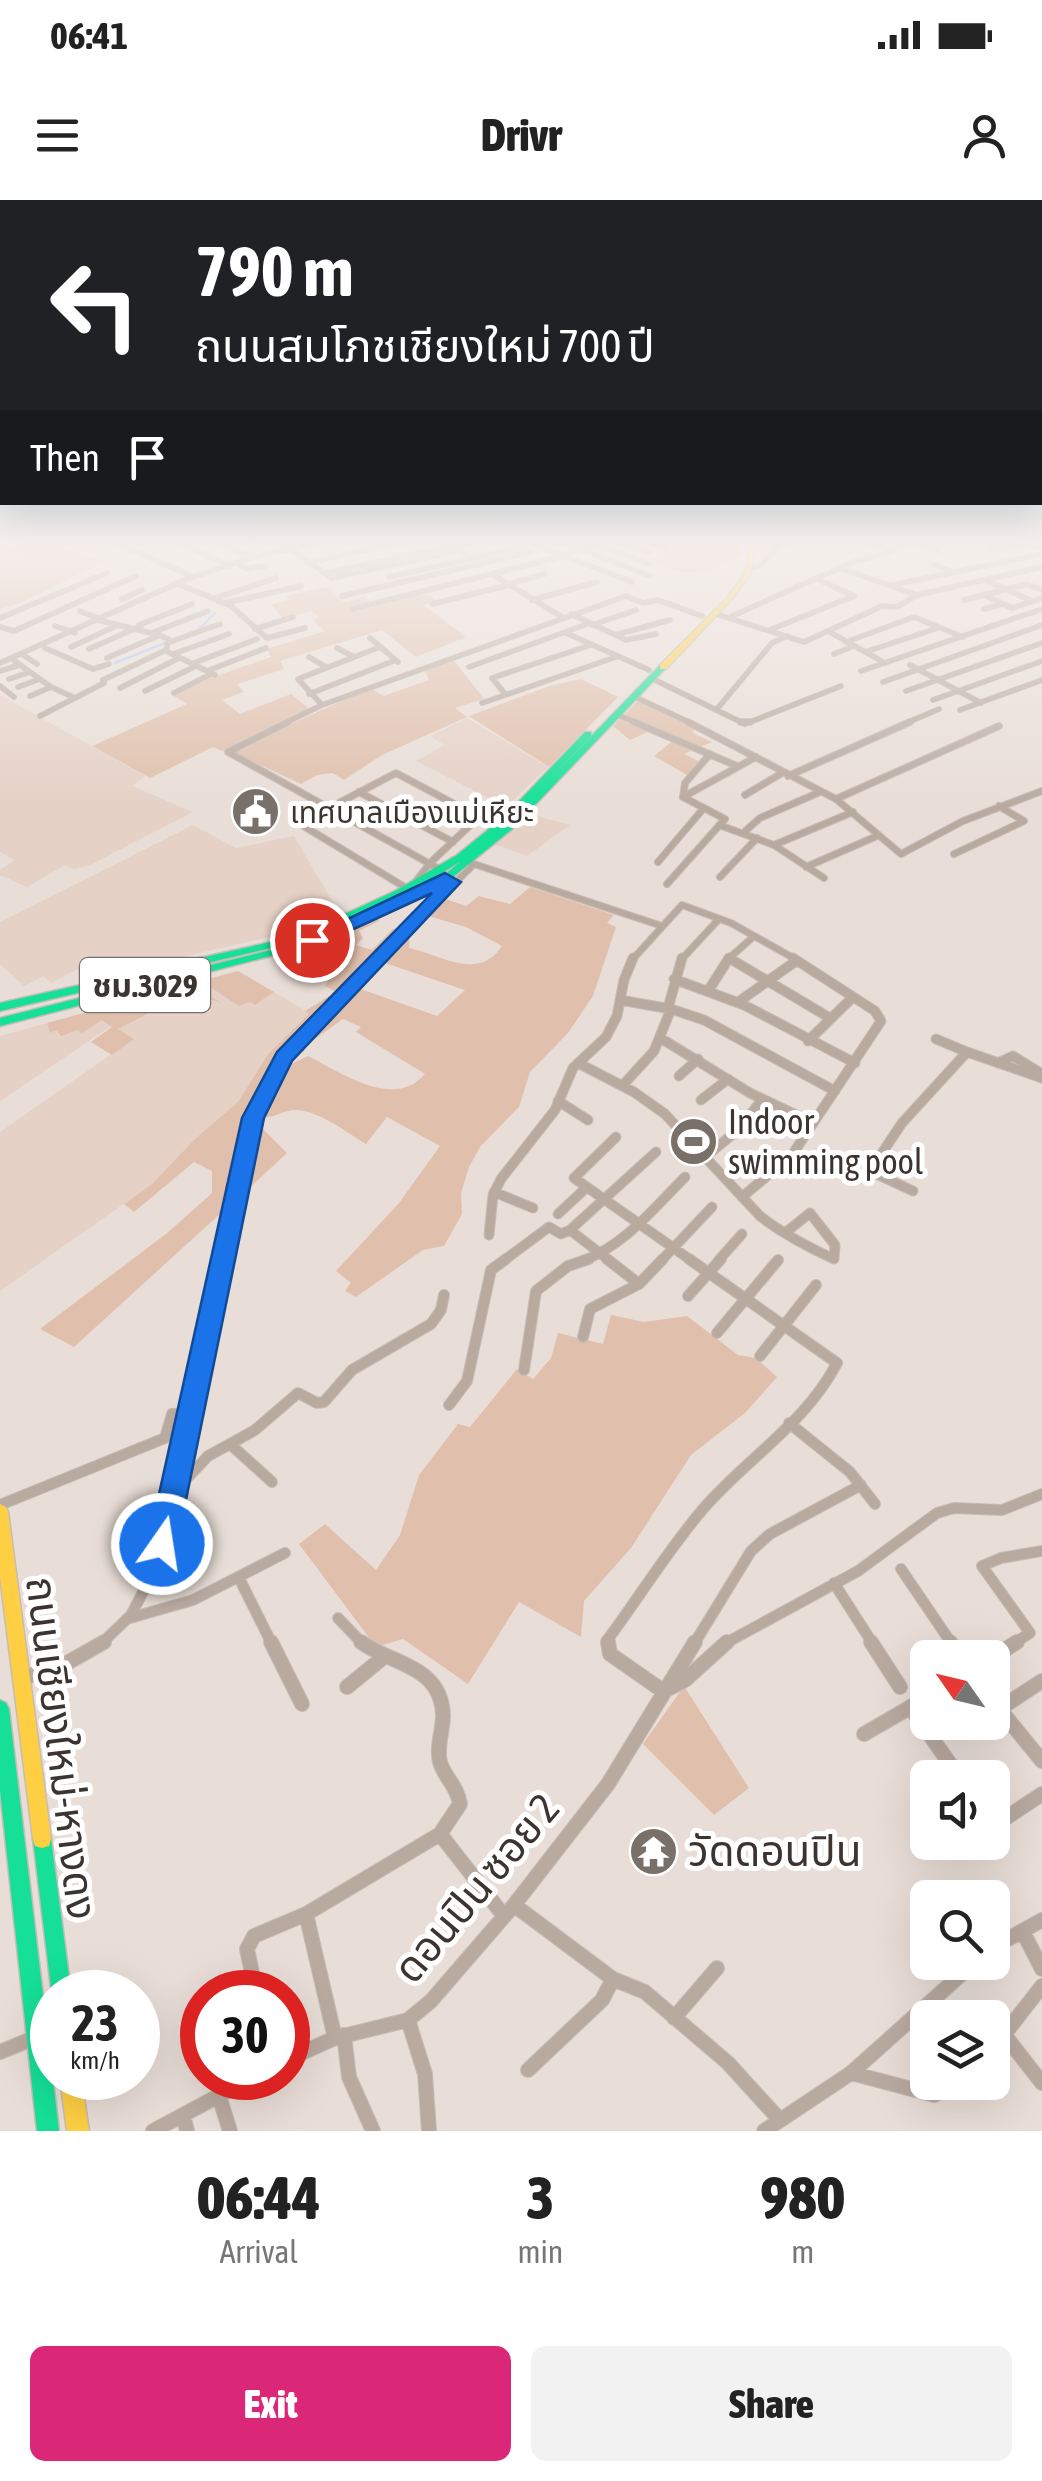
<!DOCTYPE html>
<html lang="en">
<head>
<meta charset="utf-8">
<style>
  :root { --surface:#fff; --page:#f2f2f2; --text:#222; --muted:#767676; --accent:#db2777 }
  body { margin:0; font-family:"Asap Condensed","Noto Sans Thai",sans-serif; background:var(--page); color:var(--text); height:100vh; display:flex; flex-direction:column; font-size:38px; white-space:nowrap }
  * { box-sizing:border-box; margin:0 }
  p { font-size:32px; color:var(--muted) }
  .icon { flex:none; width:55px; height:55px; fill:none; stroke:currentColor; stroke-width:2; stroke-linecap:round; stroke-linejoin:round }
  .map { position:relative; height:1931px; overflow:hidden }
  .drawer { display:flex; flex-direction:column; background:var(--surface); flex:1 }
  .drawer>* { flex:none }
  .top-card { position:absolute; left:0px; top:0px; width:1042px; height:305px; box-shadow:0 10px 40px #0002; background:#202124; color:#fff; overflow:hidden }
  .needle { width:65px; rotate:304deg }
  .tools { position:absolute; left:910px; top:1440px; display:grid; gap:20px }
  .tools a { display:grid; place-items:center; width:100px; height:100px; border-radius:15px; background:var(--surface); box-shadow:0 10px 40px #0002; font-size:50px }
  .speed { position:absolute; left:30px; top:1770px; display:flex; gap:20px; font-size:50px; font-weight:700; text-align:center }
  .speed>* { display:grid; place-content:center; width:130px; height:130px; border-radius:50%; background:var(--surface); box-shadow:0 10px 40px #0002; line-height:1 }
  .speed small { font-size:25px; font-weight:400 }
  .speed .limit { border:15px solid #d22; background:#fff; color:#111 }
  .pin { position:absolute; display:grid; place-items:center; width:85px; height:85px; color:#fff; margin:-42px; border:5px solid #fff; border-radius:50%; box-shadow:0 2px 10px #0007 }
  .me { position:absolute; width:110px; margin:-55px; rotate:13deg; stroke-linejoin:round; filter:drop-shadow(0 0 8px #0008) }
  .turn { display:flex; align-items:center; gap:35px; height:210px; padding:0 30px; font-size:45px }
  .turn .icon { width:130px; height:130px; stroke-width:2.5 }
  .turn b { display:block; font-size:70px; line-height:85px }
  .then { display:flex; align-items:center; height:95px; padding:0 30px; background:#0003; gap:20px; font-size:38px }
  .eta { display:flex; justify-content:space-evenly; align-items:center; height:170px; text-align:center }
  .eta b { font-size:60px; font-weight:800; line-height:70px }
  .action { display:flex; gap:20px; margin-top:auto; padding:20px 30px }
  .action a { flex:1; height:115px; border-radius:15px; background:var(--accent); color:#fff; font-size:40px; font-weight:800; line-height:115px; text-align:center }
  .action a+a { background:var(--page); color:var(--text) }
  .status { display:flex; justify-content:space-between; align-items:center; height:70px; padding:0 50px; background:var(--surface); direction:ltr }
  .status svg { height:28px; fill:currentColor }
  header { display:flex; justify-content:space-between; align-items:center; height:130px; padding:0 30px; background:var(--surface); font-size:45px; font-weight:800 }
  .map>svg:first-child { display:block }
  .built { fill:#e5d1c6 }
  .green { fill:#e0c0ac }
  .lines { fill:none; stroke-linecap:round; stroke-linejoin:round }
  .stream { stroke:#b2c7f0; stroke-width:2.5 }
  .street-far4-casing { stroke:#c5bdb7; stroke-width:6 }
  .street-far3-casing { stroke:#c5bdb7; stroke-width:8 }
  .street-far2-casing { stroke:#c5bdb7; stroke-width:11 }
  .street-far1-casing { stroke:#c5bdb7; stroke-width:12 }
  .street-casing { stroke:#c5bdb7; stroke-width:16 }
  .fast-casing { stroke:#c5bdb7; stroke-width:3 }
  .slow-casing { stroke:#c5bdb7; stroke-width:3 }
  .street-far4 { stroke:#b9aaa0; stroke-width:5 }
  .street-far3 { stroke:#b9aaa0; stroke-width:6 }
  .street-far2 { stroke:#b9aaa0; stroke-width:9 }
  .street-far1 { stroke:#b9aaa0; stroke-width:10 }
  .street { stroke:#b9aaa0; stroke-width:14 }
  .fast { fill:#16e098; fill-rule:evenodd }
  .slow { fill:#ffcf43; fill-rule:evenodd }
  .route { fill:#1a73e8; stroke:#114b97; stroke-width:2.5 }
  .labels { text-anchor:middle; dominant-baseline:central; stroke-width:10; stroke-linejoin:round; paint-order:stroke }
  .far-poi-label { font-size:30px; fill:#3c3430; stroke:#fff; text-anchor:start }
  .shield { fill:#fff; stroke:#76716e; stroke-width:2.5 }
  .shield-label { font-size:32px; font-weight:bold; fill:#3c3430 }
  .poi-label { font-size:35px; fill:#3c3430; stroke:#fff; text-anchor:start }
  .near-street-label { font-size:42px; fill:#3c3430; stroke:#fff }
  .near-poi-label { font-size:42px; fill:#3c3430; stroke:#fff; text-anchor:start }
</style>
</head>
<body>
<div class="status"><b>06:41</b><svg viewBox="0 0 49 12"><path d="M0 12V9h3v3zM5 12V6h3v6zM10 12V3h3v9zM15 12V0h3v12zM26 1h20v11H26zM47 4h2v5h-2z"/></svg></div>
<header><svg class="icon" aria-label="menu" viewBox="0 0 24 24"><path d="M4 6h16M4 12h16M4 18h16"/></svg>Drivr<svg class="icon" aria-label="person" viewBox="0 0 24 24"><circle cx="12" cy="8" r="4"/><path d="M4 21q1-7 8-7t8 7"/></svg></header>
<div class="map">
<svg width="1042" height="1931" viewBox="0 0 1042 1931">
  <rect width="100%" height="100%" fill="#e9ded7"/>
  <path class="built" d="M0 495 145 576 132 586 193 612 90 665 74 669 65 665 27 687 0 675V670L15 660 0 652Z
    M467 518 548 567 506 607 416 561 445 545 430 536Z
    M526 613 570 625 527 656 494 644Z
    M193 625 236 648 294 636 338 711 273 736 104 775 89 763 51 783 43 776 24 786 0 764V722Z
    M238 771 310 813 268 854 239 902 196 938 152 984 0 1091V932L133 839 111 826 0 901V836Z"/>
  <path class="green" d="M20 338H26L105 361 23 402 0 409V348Z
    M675 338H739L741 357C697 374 691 380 648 359L675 348 669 340Z
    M325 387 344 402 364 397 375 404 424 392 438 401 423 405 466 437 416 457 382 430 280 461 284 469 237 484 244 492 222 500 240 514 291 494 308 508 305 511 222 551 213 547 150 578 92 546 187 504 174 496 207 479 271 457 267 449 325 431 313 420 319 417 311 411 283 419 271 404 289 400 285 396Z
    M452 458 484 499 455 508 467 517 382 555 344 580 333 573 317 575 301 584 235 553 236 549 370 488 384 496 429 480 424 469Z
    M581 479 618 497 549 567 469 516 549 486Z
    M639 500 696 525 693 533 712 542 684 554 700 562 687 575 654 556 675 539 654 529 630 540 613 526Z
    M530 687 614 715 607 723 616 727 593 796 568 833 530 872 519 907 480 947 469 967 461 993 462 1014 444 1046 423 1050 356 1097 345 1091 351 1083 336 1071 399 1003 440 946 387 917 366 944C346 932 321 912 297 910 282 909 273 921 257 916L280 869 308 856C342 873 394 910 425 874L356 832 361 827 343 819 301 849 304 851 282 864 355 787 437 816 465 790 379 761 410 730 409 748C442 755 478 782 502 746L466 727 428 716 429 710 443 698 466 706 479 696 510 704Z
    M377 717 379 721 359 731 363 738 356 745 372 750 393 729 404 728 340 794 325 786 346 745 339 735Z
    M238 771 274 792 255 805 250 802 239 806 201 781Z
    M190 784 223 804 192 791 118 829 134 839 112 855 91 842 112 827 102 820 82 833 77 830 61 836 56 830 50 833 47 823Z
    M329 796 335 800 273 864 244 923 232 1003 74 1147 40 1129 166 1034 212 993V971L194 962 134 1012 124 1004 152 984 196 938 238 902 268 854 309 814 305 811Z
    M261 927 287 953 244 993 248 962Z
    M611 1115 644 1122 687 1116 738 1155 756 1158 777 1177 745 1213 691 1255 631 1348 584 1401 581 1437 519 1402 468 1484 403 1439 376 1447 299 1344 325 1324 376 1370 400 1335 419 1275 458 1224 470 1227 517 1169 533 1179 551 1158 558 1133 603 1144Z
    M684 1486 749 1588 714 1615 643 1544Z"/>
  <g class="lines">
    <path class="stream" d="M199 429 215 413
      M115 463 165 443"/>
    <defs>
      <path id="street-far4" d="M66 338H89
        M106 338 193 377
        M170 338 229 366
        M207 338 253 358
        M275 338 332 378 461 350
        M445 338 480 365
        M517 338 632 382
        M552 338 650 376
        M579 338 650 364
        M608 338 649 353
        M636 338 665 348
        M907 341 938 350
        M867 342 893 350
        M754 343 773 338
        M990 349 1042 345
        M237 363 247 369 266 366
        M307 363 421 338
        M934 364 950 371
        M750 367 760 366 781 344 794 338
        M840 368 917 395
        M325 373 488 339
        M492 374 562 417
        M389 377 523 347
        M985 380 1032 401
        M176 383 231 406 267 438 305 428
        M508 384 545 374
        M892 385 1042 354
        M984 395 1012 408 1042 398
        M342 396 530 352
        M215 398 276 378
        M122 399 142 390
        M532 400 597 382
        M964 400 1027 384 1042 390
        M225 403 301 386
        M432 404 509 385
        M352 409 563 356 607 338
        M984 409 1002 404
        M80 411 100 419
        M571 414 626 440 656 434
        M716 414 804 442 882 406 897 407 917 395 1042 367
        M732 416 853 362 885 354 913 338
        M0 418 107 373
        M98 420 159 435 168 439 166 451 215 475
        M139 425 192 404
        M592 425 636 410
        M55 426 75 433
        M0 427 14 431 136 376
        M255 429 293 417
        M772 429 854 396 817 379
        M828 431 885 463
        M154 432 208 411
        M566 433 649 470
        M615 435 670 420
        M370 438 398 462
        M846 442 914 417 963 437
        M167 443 220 424
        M71 447 118 425
        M45 448 93 469 109 464
        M337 448 354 457
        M89 449 141 426
        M865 452 938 428
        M173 454 229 434
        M834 454 854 446
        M23 455 37 464
        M309 457 326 467
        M107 458 160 435
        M12 459 51 487 75 498
        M0 463 187 379 250 358 336 338
        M191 464 257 439
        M910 465 981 503
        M469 467 590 423
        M0 471 20 465
        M207 471 266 448
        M861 471 1042 409
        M9 479 30 472
        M653 479 745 524 841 486
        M103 480 166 450
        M883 482 1042 425
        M0 486 14 497
        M18 487 40 479
        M120 488 179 458
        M145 491 196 466
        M906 491 1042 443
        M174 493 211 474
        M309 494 396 460
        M505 494 492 478 591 445
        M30 496 51 487
        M635 497 693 524
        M933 500 1042 461
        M482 503 616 457
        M322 505 298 479 380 447
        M717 509 772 443 787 436
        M960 510 1042 480
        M618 515 640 524
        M40 516 104 483
        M283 524 322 505 626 396 643 403 658 400 702 416
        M904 524 939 509"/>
      <path id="street-far3" d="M288 522 228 552 441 670
        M634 522 737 566
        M688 522 836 599 901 654 963 621 1042 591
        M741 522H750
        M788 576 910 522
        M359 592 453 642
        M745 595 782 573
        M683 597 756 557
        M683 597 685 583 710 554
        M836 599 999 526
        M331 607 396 573 479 617 430 663 414 684
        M719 625 774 645 824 678
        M305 627 408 689
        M743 633 760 618 820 592
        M774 645 853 612
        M954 654 1024 621 999 606
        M658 662 703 609
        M471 663 659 725
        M806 667 877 636
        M720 677 757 638
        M667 684 725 619 683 597
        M729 758 733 760
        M379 760 474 664
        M632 760 682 705 731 723 797 760
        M681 760 719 719
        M727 760 753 737"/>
      <path id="street-far2" d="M729 758 830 818
        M674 779 744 805 855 863
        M710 788 729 758
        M620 800 671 809 704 820 835 891
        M741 800 796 761
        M668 808 682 758
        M662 839 750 893 813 923
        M936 839 967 852
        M808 841 853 797
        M578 863 634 892 665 914 760 1016C783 1034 808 1047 834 1059L835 1045 810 1013 785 1033
        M998 863 1013 856 1042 874
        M679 876 698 859
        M623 885 654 851 671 809
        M701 900 728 879
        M558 901 588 920
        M616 937 574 978 692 1061
        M705 957 738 930 762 900
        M913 991 870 971 902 923 967 852 1042 878
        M494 992 533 1008
        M742 997 792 955 881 821 875 811 793 758
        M558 1014 587 987
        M570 1030 656 952
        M489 1035 493 995 501 979 555 910 573 868 606 837 617 816 624 780 633 758
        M224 1061C235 1005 241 924 272 876 300 831 344 795 381 758
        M503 1061 549 1027 561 1034 570 1030 610 1061
        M582 1061C624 1046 654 1008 685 977
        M661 1061 712 1007
        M718 1061 742 1034"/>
      <path id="street-far1" d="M607 1059 639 1084
        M688 1096 721 1059
        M717 1133 778 1060
        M583 1137 590 1109 639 1084 663 1059
        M760 1156 816 1085
        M524 1170 536 1091 568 1066 589 1059
        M449 1205 467 1181 491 1070 506 1059
        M789 1223 850 1272 875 1304
        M230 1244 255 1230 298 1193 317 1203 324 1202 352 1170 431 1124 441 1110 444 1095
        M177 1289 208 1256 230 1244 272 1282
        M0 1305 165 1238 172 1214 193 1213
        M901 1369 952 1444
        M239 1378 272 1444
        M834 1383 873 1444
        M130 1418 193 1400 285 1353
        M338 1418 363 1444
        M101 1444 131 1415 156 1367 225 1059
        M609 1444 608 1439C640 1396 668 1350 703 1309 746 1259 806 1223 837 1163L689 1059
        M694 1444 751 1351 770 1334 861 1285
        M724 1444 858 1371 937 1313 954 1308 1002 1310 1042 1294
        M1013 1444 1030 1433 982 1366 1001 1358 1042 1351"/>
      <path id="street" d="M271 1442 302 1504
        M608 1442 610 1454 663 1491
        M871 1442 900 1487
        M950 1442 961 1458
        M992 1458 1017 1442
        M21 1479 67 1463 104 1442
        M347 1487 385 1456
        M666 1490 685 1480 727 1442
        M992 1500 1042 1561
        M910 1507 960 1578
        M999 1509 1042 1481
        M864 1534 928 1497
        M992 1627 1042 1594
        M440 1634 504 1716
        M952 1651 966 1642
        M514 1705 613 1779 645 1792 728 1863 779 1919
        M306 1714 335 1838
        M1023 1732 1042 1769
        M992 1748 1042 1720
        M256 1792 247 1749 254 1736 306 1714 440 1634 460 1604C457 1585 444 1577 440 1562 436 1548 443 1530 443 1515 441 1465 392 1465 361 1442
        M674 1818 717 1768
        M408 1820 425 1874 429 1931
        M344 1835 349 1877 373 1931
        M1006 1837 1042 1883
        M992 1850 1042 1786
        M0 1852 34 1838
        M288 1859 335 1838 408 1820 431 1801 514 1705 608 1584 695 1442
        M528 1870 602 1800 613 1779
        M851 1873 934 1895 960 1882
        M219 1896 230 1931
        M183 1915 187 1931
        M153 1931 252 1878
        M764 1931 851 1873 975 1762"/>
      <path id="fast" d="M660 465 667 467 511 630 448 681 365 724 294 750 0 826V818L287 746 357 720 442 677 461 661C415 691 365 713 315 734H307L306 732 395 691 457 655 505 616 585 532H591V536L549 580Z
        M280 740 285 743 284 745 0 811V803Z
        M0 1500 6 1503 9 1509 59 1931H37L0 1590Z
        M42 1630 49 1632 51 1639 71 1792H52V1796L33 1639 35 1632Z"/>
      <path id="slow" d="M750 338H756L751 373 732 399 666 469H660V465L728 397 746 372Z
        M0 1304 6 1307 8 1312 51 1639 49 1646 42 1648 35 1646 33 1639 0 1376Z
        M60 1878H81L89 1931H67Z"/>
    </defs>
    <use href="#street-far4" class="street-far4-casing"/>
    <use href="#street-far3" class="street-far3-casing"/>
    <use href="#street-far2" class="street-far2-casing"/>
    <use href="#street-far1" class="street-far1-casing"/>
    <use href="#street" class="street-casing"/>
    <use href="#fast" class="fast-casing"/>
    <use href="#slow" class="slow-casing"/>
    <use href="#street-far4" class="street-far4"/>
    <use href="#street-far3" class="street-far3"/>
    <use href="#street-far2" class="street-far2"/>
    <use href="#street-far1" class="street-far1"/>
    <use href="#street" class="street"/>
    <use href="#fast" class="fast"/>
    <use href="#slow" class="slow"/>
  </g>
  <linearGradient id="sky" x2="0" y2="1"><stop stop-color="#92bceb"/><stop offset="0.56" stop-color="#f5f0ed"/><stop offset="1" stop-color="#f5f0ed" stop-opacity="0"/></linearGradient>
  <rect width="1042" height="608" fill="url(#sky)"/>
  <path class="route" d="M445 673 461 682 292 861 264 918 177 1344 173 1354 162 1358 152 1354 148 1344 242 918 277 852 432 693 319 745H306L303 740Z"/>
  <defs>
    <symbol id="civic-disc" viewBox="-11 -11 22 22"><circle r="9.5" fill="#79706a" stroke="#fff"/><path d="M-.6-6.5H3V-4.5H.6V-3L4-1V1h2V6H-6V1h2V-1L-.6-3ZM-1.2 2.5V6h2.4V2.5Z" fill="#fff"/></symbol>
    <symbol id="stadium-disc" viewBox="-11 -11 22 22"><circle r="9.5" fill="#79706a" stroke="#fff"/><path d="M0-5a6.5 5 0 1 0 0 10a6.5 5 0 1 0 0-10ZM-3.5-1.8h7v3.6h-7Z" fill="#fff"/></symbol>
    <symbol id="temple-disc" viewBox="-11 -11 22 22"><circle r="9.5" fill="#79706a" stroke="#fff"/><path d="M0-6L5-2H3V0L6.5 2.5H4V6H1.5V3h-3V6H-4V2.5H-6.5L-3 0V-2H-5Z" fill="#fff"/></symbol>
  </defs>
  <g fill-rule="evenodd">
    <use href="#civic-disc" x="228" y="584" width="55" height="55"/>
    <use href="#stadium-disc" x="666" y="914" width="55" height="55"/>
    <use href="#temple-disc" x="626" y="1624" width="55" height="55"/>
  </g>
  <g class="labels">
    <g class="far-poi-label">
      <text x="290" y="612">เทศบาลเมืองแม่เหียะ</text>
    </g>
    <rect class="shield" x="80" y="758" width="130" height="54" rx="8"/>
    <g class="shield-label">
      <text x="145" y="785">ชม.3029</text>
    </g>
    <g class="poi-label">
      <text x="728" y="921">Indoor<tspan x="728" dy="40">swimming pool</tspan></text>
    </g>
    <g class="near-street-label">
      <text transform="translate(62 1548) rotate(83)">ถนนเชียงใหม่-หางดง</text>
      <text transform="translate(476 1688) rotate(-50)">ดอนปิน ซอย 2</text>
    </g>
    <g class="near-poi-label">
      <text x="688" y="1651">วัดดอนปิน</text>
    </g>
  </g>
</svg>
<div class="tools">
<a><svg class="needle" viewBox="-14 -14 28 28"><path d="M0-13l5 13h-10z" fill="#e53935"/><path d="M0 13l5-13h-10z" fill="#767676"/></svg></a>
<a><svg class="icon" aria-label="sound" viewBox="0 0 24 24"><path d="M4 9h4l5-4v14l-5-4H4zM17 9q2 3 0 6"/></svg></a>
<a><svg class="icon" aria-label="search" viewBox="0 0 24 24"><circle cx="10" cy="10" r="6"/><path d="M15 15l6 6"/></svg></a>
<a><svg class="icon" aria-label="layers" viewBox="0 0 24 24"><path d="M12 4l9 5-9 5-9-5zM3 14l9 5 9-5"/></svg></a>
</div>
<div class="speed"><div>23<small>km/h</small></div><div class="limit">30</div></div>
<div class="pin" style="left:312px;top:740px;background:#d93025"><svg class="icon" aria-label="arrive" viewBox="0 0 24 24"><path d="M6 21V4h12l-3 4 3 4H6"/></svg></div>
<svg class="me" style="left:162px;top:1344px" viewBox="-20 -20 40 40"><circle r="17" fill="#1a73e8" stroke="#fff" stroke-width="3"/><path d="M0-11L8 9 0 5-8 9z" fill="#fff"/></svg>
<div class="top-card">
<div class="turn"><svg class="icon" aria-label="left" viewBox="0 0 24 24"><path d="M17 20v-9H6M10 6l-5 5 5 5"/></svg><div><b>790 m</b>ถนนสมโภชเชียงใหม่ 700 ปี</div></div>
<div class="then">Then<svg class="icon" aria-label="arrive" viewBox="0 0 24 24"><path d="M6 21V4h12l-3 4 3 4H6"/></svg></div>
</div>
</div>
<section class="drawer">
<div class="eta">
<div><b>06:44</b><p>Arrival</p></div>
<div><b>3</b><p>min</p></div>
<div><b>980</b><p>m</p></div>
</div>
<div class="action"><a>Exit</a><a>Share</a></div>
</section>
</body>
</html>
